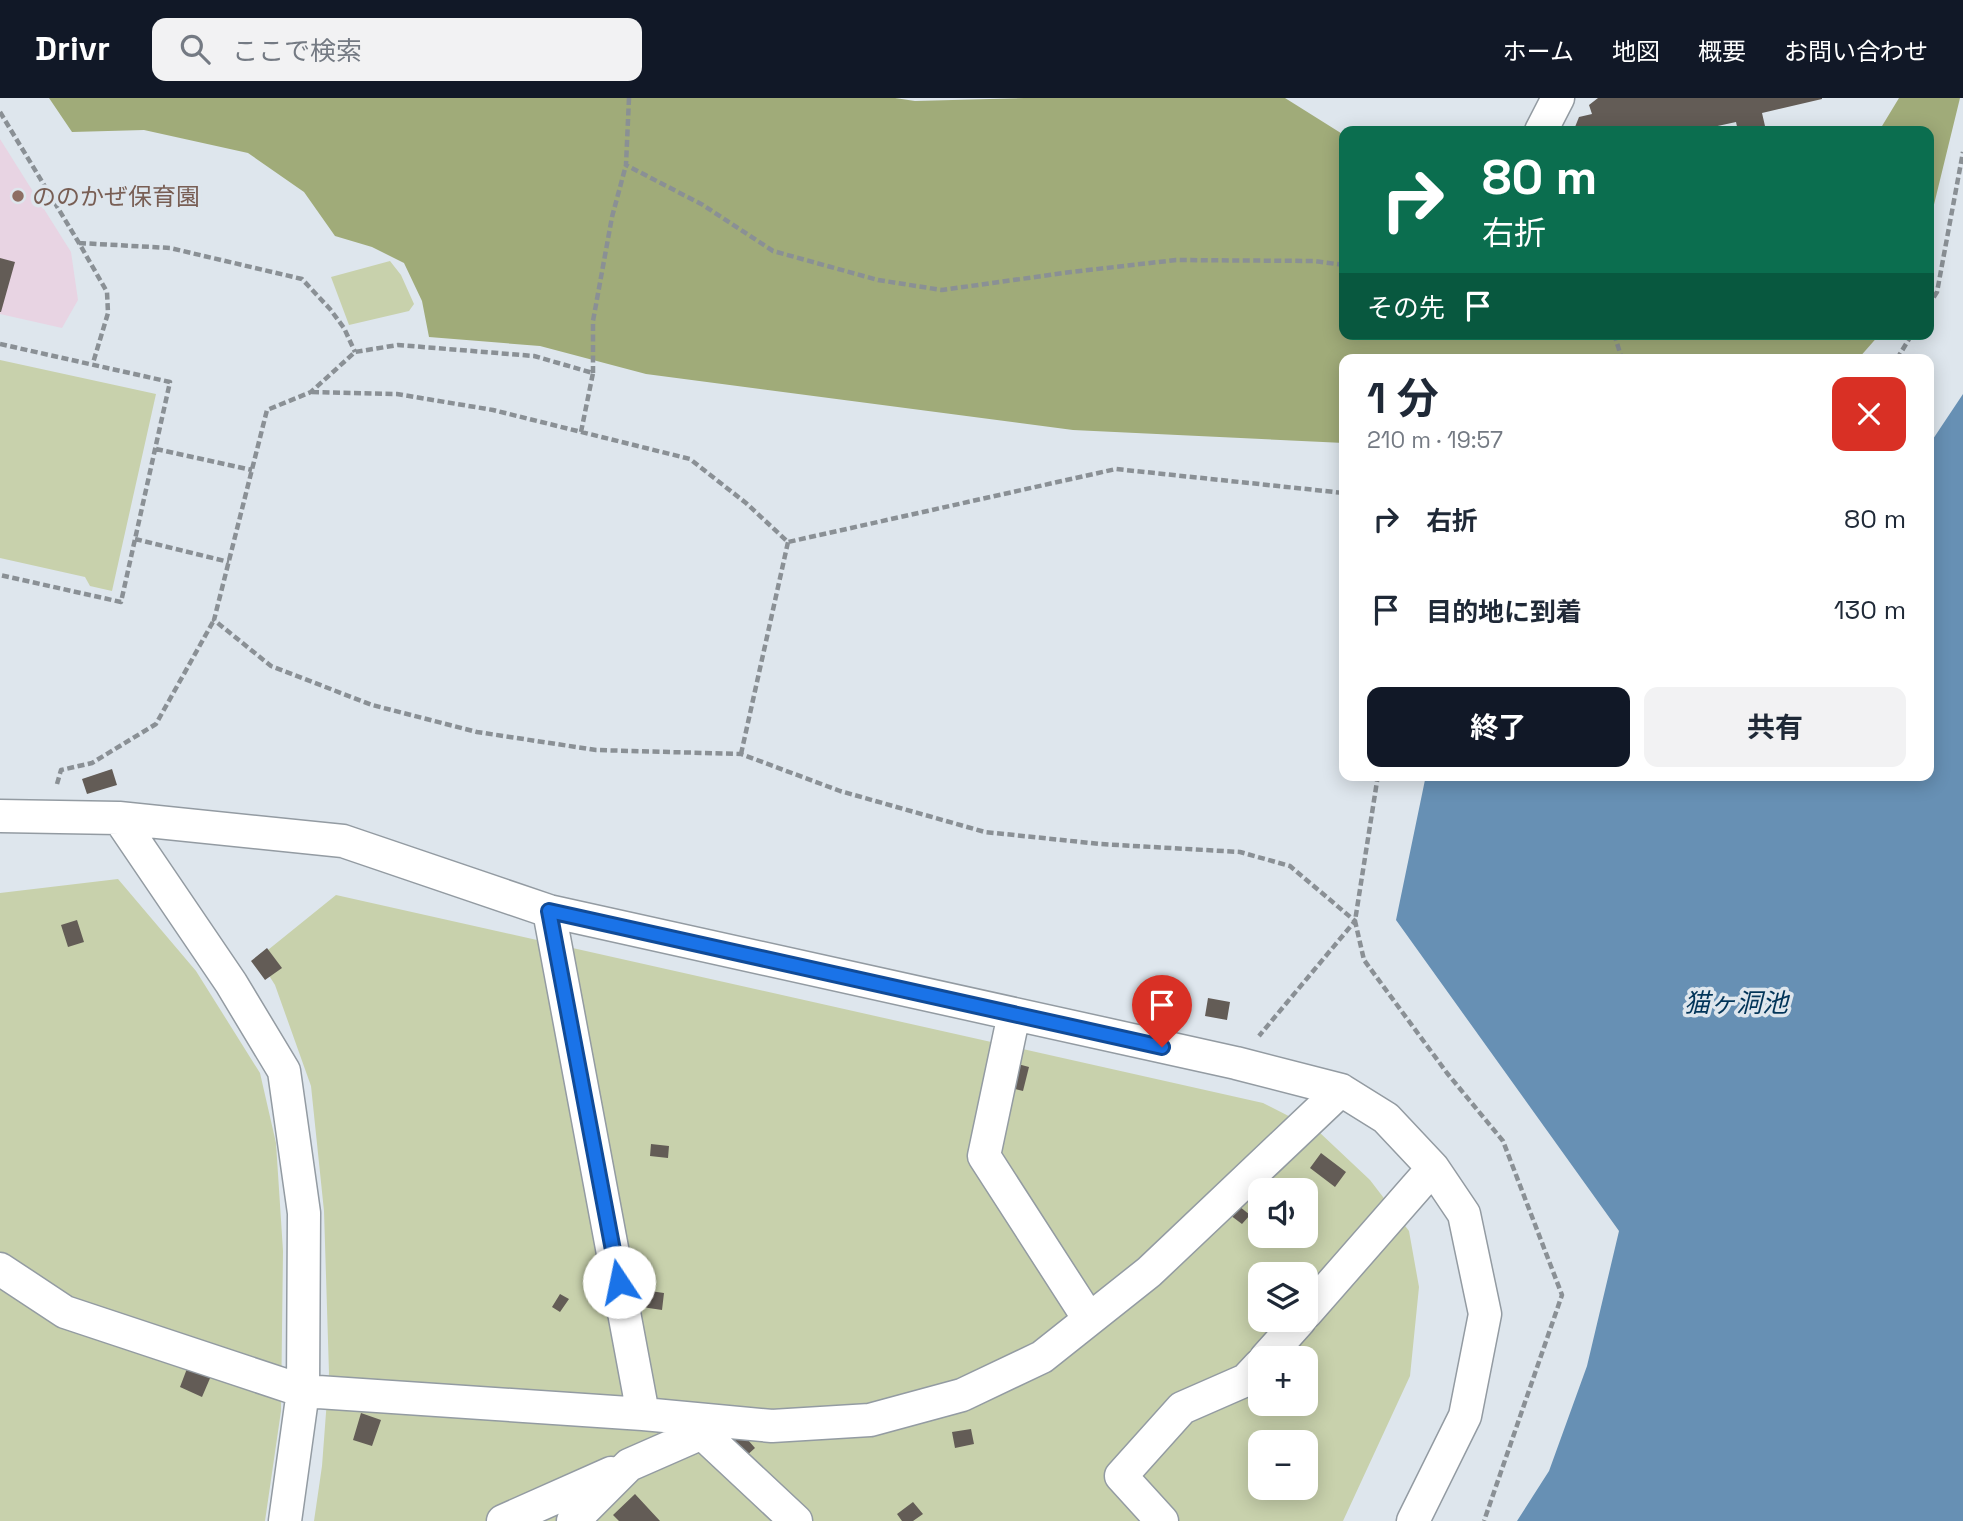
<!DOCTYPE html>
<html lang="ja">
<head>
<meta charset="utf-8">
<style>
  :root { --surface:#fff; --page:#f2f2f3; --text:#1f2937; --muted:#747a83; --accent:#111827 }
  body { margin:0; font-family:"Space Grotesk","Noto Sans JP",sans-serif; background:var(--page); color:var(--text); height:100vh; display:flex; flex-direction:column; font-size:26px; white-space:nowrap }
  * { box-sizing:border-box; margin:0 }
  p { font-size:23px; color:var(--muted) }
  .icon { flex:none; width:38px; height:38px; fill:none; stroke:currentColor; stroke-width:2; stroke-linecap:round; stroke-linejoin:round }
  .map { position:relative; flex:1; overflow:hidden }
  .details { position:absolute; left:1339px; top:256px; width:595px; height:427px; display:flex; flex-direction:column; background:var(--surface); border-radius:14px; box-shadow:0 4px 18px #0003 }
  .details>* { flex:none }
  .guide { position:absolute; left:1339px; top:28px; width:595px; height:214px; border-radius:14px; box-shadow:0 4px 18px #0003; background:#0b6e4f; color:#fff; overflow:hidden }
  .controls { position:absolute; left:1248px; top:1080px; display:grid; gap:14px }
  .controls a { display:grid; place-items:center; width:70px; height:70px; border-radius:14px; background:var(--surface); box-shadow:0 4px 18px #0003; font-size:35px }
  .pin { position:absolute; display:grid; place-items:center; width:60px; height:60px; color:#fff; margin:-72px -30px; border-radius:50% 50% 50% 0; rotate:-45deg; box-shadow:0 0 7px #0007 }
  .pin .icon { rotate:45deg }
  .me { position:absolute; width:77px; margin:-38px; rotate:349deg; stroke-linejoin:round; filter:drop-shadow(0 0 5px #0008) }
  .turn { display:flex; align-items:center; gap:24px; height:147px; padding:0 28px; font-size:32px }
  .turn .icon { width:91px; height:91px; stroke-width:2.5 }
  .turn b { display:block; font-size:49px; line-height:60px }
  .then { display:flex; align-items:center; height:66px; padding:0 28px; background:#0003; gap:14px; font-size:26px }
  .round { display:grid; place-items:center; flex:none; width:74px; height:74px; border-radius:14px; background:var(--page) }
  .headline { display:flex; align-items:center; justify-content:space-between; height:119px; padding:0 28px }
  h1 { font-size:42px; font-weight:700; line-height:52px }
  .primary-button { display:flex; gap:14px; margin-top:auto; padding:14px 28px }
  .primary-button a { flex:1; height:80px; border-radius:14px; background:var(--accent); color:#fff; font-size:28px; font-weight:700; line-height:80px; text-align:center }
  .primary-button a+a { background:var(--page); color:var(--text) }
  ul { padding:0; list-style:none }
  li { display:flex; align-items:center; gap:21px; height:91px; padding:0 28px }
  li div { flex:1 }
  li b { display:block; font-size:26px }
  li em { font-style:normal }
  header { display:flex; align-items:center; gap:42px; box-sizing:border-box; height:98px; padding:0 35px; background:var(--accent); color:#fff }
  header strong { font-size:33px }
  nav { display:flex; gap:38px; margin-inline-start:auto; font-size:24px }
  .search { width:490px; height:63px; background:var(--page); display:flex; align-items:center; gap:18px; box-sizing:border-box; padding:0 24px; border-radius:14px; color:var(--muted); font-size:26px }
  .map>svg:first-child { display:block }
  .education { fill:#e8d4e3 }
  .green { fill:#c8d1ac; fill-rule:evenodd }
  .forest { fill:#a0ab79 }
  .water { fill:#6790b4 }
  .building { fill:#635c56 }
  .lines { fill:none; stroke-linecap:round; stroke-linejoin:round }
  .minor-casing { stroke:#939ba2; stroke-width:35 }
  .path { stroke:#8a9095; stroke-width:4.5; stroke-dasharray:7 3.5; stroke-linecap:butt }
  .minor { stroke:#fff; stroke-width:32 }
  .route-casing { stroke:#114b97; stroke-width:18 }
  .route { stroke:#1a73e8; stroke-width:12 }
  .education-dot { fill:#8d6e63; stroke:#dee6ed; stroke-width:2.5 }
  .labels { text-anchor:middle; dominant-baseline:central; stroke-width:7; stroke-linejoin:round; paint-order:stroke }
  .education-label { font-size:24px; fill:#785e54; stroke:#dee6ed; text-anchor:start }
  .water-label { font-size:26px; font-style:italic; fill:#013458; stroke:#dee6ed }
</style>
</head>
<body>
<header>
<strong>Drivr</strong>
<div class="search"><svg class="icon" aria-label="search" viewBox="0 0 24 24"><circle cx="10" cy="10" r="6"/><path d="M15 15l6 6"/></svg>ここで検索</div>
<nav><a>ホーム</a><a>地図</a><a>概要</a><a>お問い合わせ</a></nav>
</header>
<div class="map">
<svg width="1963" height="1423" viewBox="0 0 1963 1423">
  <rect width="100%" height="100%" fill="#dee6ed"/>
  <path class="education" d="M0 41 71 154 78 202 62 230 0 216Z"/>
  <path class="green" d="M390 163 401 177 414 206 409 213 349 227 331 179Z
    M0 262 156 296 112 493 90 488 85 479 0 460Z
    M118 781 196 873 260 975 276 1045 283 1153 281 1313 265 1423H0V795Z
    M336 797 1263 1005 1318 1033 1370 1082 1409 1133 1419 1189 1410 1278 1343 1423H314L322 1368 329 1275 324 1113 311 988 275 887 258 860ZM1260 1092H1306V1138H1260ZM1260 1176H1306V1222H1260ZM1260 1260H1306V1306H1260ZM1260 1344H1306V1390H1260Z"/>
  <path class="forest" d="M49 0H895L915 3 1024 0H1285L1344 37V236H1880L1858 261H1344V345L1073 332 646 276 540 248 429 239 422 203 404 165 372 149 335 138 304 94 248 55 144 32 72 34Z
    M1899 0H1960L1929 127 1928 33H1879Z"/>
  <path class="water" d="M1963 296V1423H1517L1549 1373 1587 1268 1619 1133 1396 822 1426 677H1928L1929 347Z"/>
  <path class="building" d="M1598 0H1822V1L1762 15 1765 28 1744 33H1738L1736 24 1713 29 1714 33H1576L1575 29 1579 19 1592 16 1589 7Z
    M0 160 15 164 1 214H0Z
    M112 671 117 687 87 696 82 681Z
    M77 822 84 844 68 849 61 827Z
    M267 850 282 870 265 882 251 863Z
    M1208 900 1230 904 1227 922 1205 918Z
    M1006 963 1029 969 1023 993 1000 987Z
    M651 1046 669 1048 668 1060 650 1058Z
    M1321 1055 1346 1074 1335 1089 1310 1070Z
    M1234 1104 1250 1117 1242 1126 1226 1114Z
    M643 1192 664 1195 662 1212 642 1209Z
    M560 1196 569 1201 560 1214 552 1209Z
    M188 1268 211 1278 202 1299 180 1289Z
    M361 1315 381 1322 372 1348 353 1342Z
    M971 1331 974 1346 955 1350 952 1334Z
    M740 1333 755 1350 745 1359 730 1342Z
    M635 1396 660 1423H619L613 1417Z
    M913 1404 923 1416 913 1423H902L897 1416Z"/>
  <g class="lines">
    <defs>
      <path id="minor" d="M1541 33 1558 0
        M0 718 119 720 343 743 549 813 1236 965 1341 992 1386 1020 1433 1070 1464 1116 1485 1216 1465 1318 1413 1423
        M119 720 231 885 284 973 304 1115 303 1293 285 1423
        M549 813 643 1316
        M1014 916 984 1058 1089 1221
        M0 1171 65 1214 303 1293 643 1316 772 1328 870 1322 962 1297 1042 1259 1149 1174 1341 992
        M1306 1215 1433 1070
        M1266 1260 1300 1222
        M687 1321 796 1423
        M503 1423 611 1375
        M573 1423 629 1367 702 1335
        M1162 1423 1121 1378 1182 1310 1246 1282 1260 1267"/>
    </defs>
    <use href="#minor" class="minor-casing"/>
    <path class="path" d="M629 0 626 67 703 107 773 153 878 182 942 192 1071 174 1176 162 1314 163 1344 167
      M0 14 79 145 107 194 108 215 93 265
      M79 145 170 150 302 181 330 211 344 230 355 254
      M1928 208 1937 194 1963 54
      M1614 236 1622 261
      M0 246 170 284 121 504 0 477
      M1897 261 1912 236
      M593 275V223L612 119 626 67
      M312 294 397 296 493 312 690 361 746 405 788 444 1116 371 1344 395
      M581 334 593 275 534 258 398 247 355 254 311 294 267 312 214 522 271 568 372 607 477 634 596 652 741 656 840 693 985 734 1100 746 1240 754 1290 768 1355 823 1259 938
      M156 351 252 372
      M135 441 229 464
      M741 656 788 444
      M1378 677 1355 823 1364 862 1447 975 1503 1043 1562 1197 1484 1423
      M57 686 61 672 92 665 156 626 214 522"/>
    <use href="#minor" class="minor"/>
  </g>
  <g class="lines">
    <defs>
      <path id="route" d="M619 1184 549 813 1162 949"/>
    </defs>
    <use href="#route" class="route-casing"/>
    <use href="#route" class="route"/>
  </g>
  <circle class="education-dot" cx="18" cy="98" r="7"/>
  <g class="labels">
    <g class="education-label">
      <text x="32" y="98">ののかぜ保育園</text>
    </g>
    <g class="water-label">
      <text x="1736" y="905">猫ヶ洞池</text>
    </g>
  </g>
</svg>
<div class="controls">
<a><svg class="icon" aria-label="sound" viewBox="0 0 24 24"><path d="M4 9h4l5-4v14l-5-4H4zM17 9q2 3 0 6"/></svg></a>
<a><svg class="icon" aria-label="layers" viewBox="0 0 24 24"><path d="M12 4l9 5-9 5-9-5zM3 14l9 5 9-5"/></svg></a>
<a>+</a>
<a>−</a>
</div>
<div class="pin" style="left:1162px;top:949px;background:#d93025"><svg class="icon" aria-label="arrive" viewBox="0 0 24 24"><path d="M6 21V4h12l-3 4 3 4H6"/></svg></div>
<svg class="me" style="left:619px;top:1184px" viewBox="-20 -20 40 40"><circle r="19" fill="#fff"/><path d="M0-13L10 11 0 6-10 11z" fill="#1a73e8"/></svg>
<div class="guide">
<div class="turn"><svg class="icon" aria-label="right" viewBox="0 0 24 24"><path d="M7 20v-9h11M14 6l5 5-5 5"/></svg><div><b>80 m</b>右折</div></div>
<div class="then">その先<svg class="icon" aria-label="arrive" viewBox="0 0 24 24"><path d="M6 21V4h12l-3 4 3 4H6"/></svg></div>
</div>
<section class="details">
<div class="headline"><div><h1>1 分</h1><p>210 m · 19:57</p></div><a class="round" style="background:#d93025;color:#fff"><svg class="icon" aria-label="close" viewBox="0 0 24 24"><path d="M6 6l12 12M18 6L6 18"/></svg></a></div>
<ul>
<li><svg class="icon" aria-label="right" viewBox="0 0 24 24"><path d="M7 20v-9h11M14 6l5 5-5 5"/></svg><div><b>右折</b></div><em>80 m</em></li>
<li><svg class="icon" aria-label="arrive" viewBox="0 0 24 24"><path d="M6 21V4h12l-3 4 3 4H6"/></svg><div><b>目的地に到着</b></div><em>130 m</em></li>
</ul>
<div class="primary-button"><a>終了</a><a>共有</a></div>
</section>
</div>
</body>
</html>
